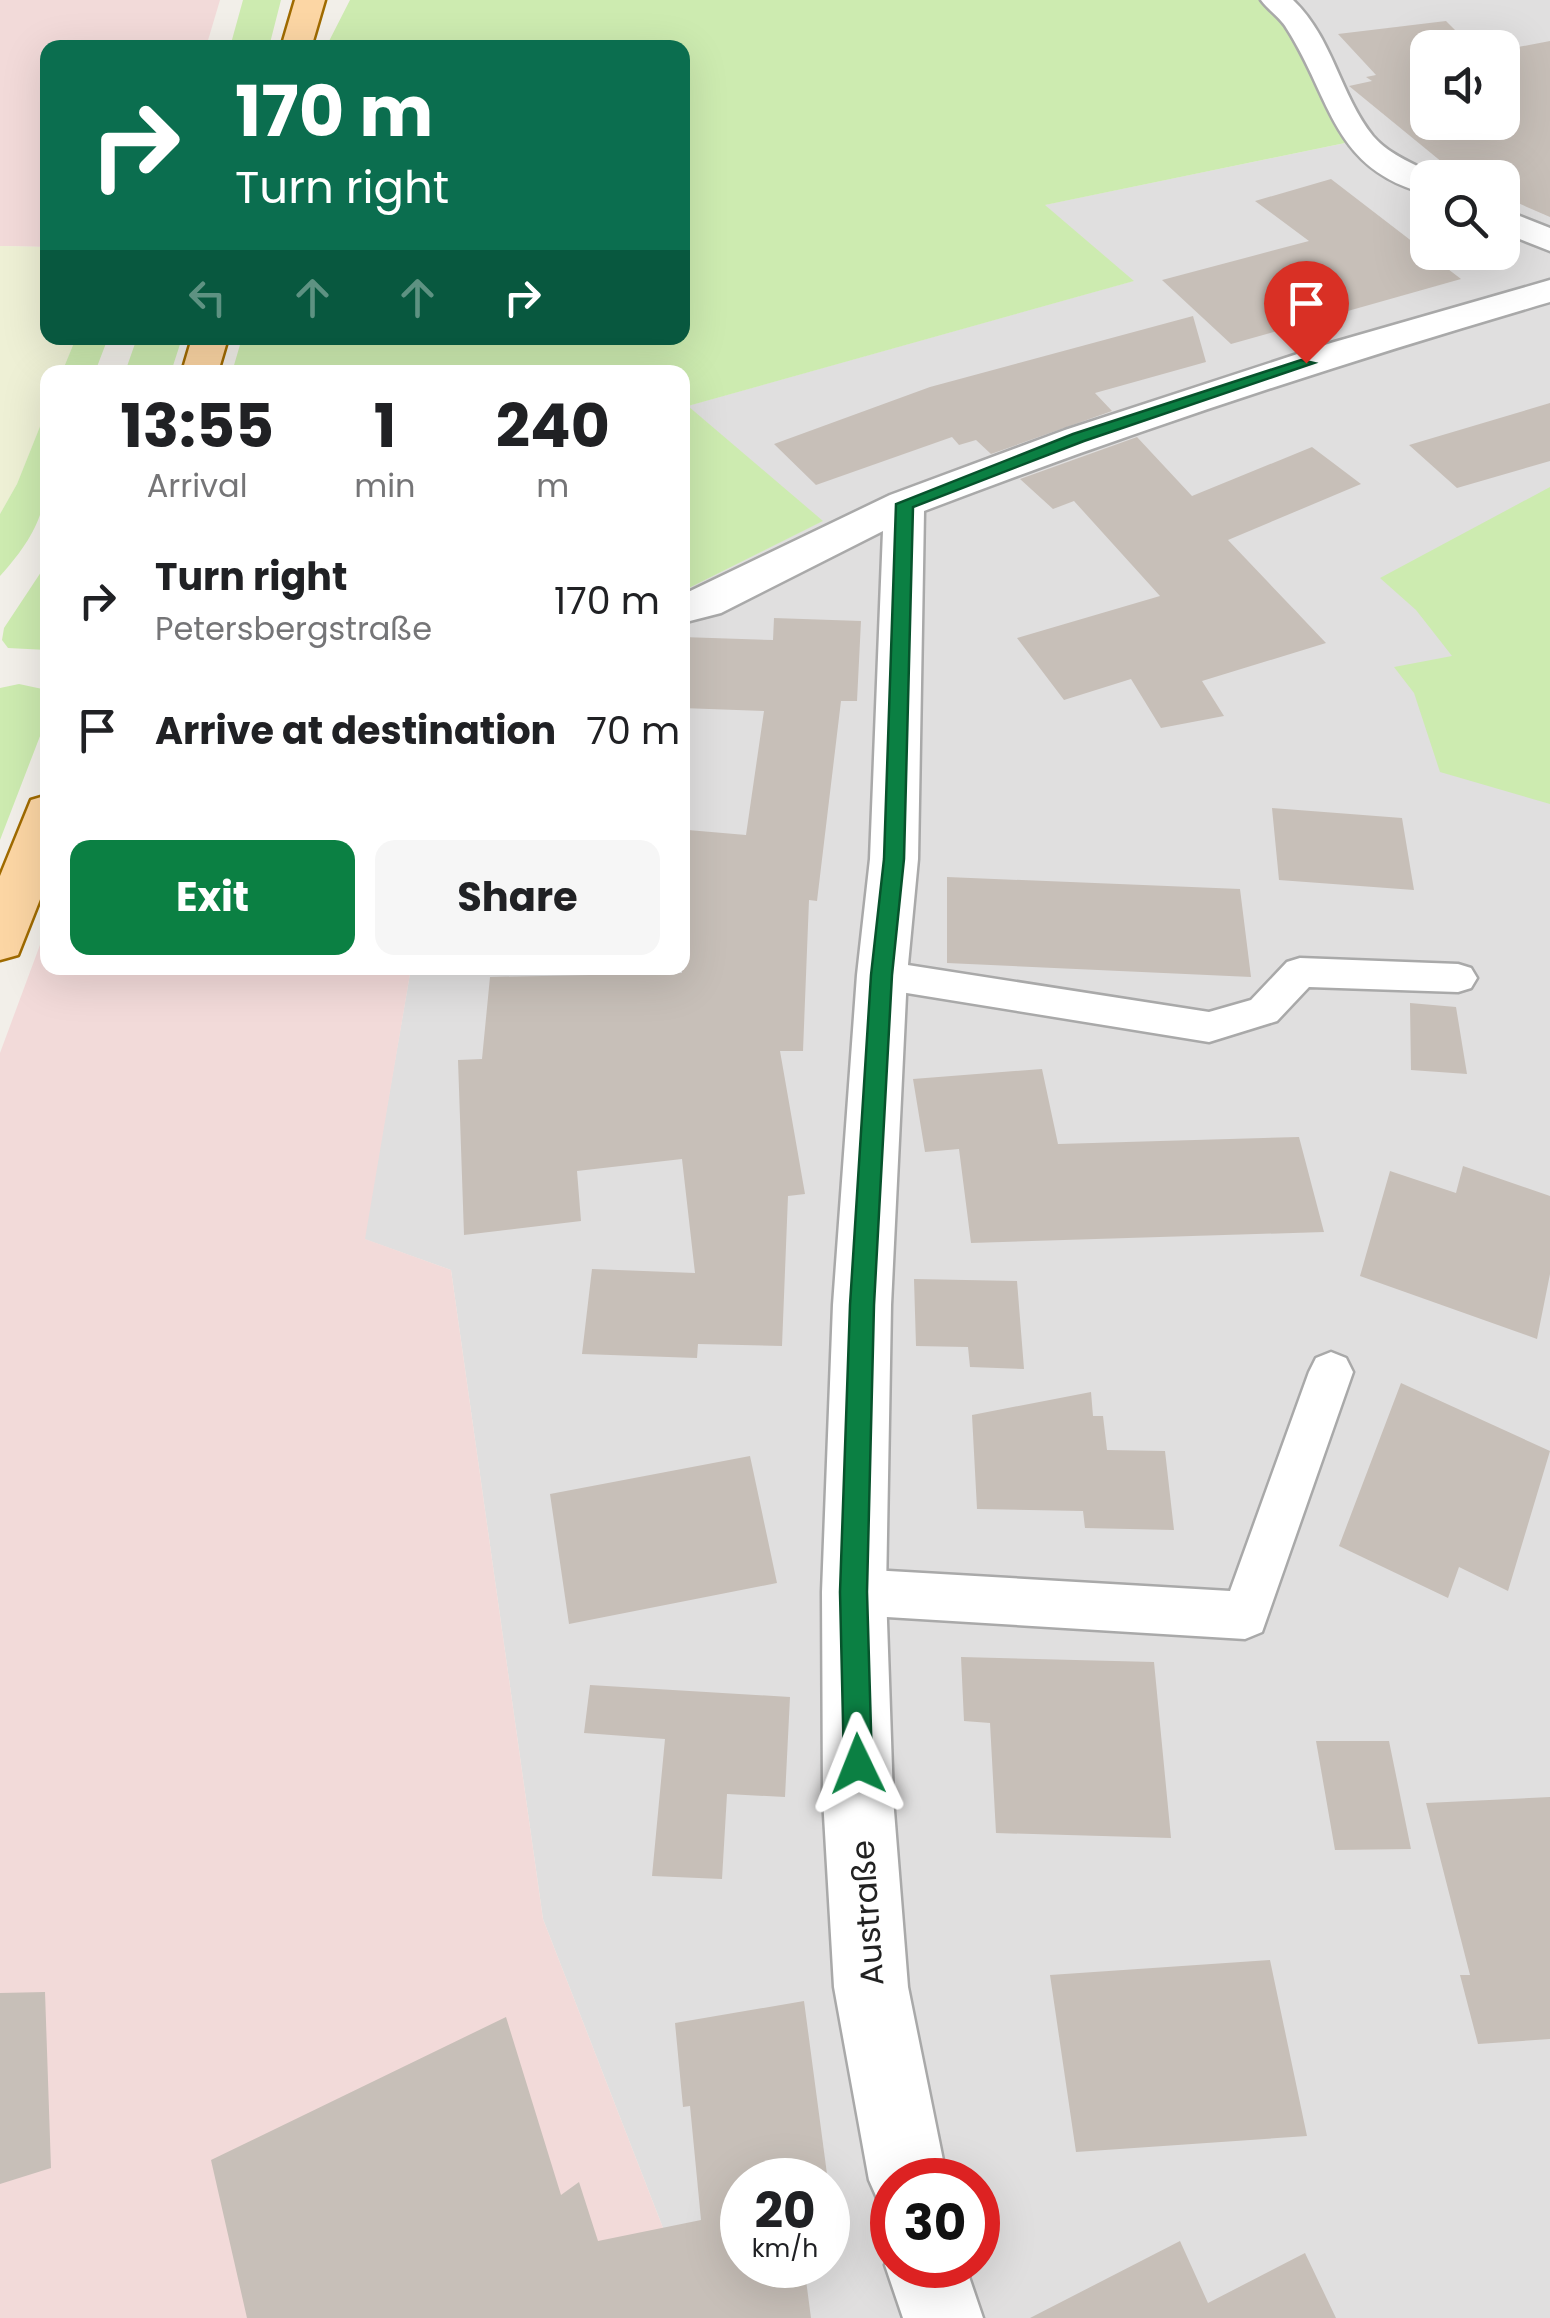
<!DOCTYPE html>
<html lang="en">
<head>
<meta charset="utf-8">
<style>
  :root { --surface:#fff; --page:#f6f6f6; --text:#202124; --muted:#757577; --accent:#0b8043 }
  body { margin:0; font-family:Poppins,sans-serif; background:var(--page); color:var(--text); height:100vh; display:flex; flex-direction:column; font-size:38px; white-space:nowrap }
  * { box-sizing:border-box; margin:0 }
  p { font-size:32px; color:var(--muted) }
  .icon { flex:none; width:55px; height:55px; fill:none; stroke:currentColor; stroke-width:2; stroke-linecap:round; stroke-linejoin:round }
  .map { position:relative; flex:1; overflow:hidden }
  .side { position:absolute; left:40px; top:365px; width:650px; height:610px; display:flex; flex-direction:column; background:var(--surface); border-radius:20px; box-shadow:0 10px 40px #0002 }
  .side>* { flex:none }
  .banner { position:absolute; left:40px; top:40px; width:650px; height:305px; border-radius:20px; box-shadow:0 10px 40px #0002; background:#0b6e4f; color:#fff; overflow:hidden }
  .buttons { position:absolute; left:1410px; top:30px; display:grid; gap:20px }
  .buttons a { display:grid; place-items:center; width:110px; height:110px; border-radius:20px; background:var(--surface); box-shadow:0 10px 40px #0002; font-size:50px }
  .speed { position:absolute; left:720px; top:2158px; display:flex; gap:20px; font-size:50px; font-weight:700; text-align:center }
  .speed>* { display:grid; place-content:center; width:130px; height:130px; border-radius:50%; background:var(--surface); box-shadow:0 10px 40px #0002; line-height:1 }
  .speed small { font-size:25px; font-weight:400 }
  .speed .limit { border:15px solid #d22; background:#fff; color:#111 }
  .pin { position:absolute; display:grid; place-items:center; width:85px; height:85px; color:#fff; margin:-102px -42px; border-radius:50% 50% 50% 0; rotate:-45deg; box-shadow:0 0 10px #0007 }
  .pin .icon { rotate:45deg }
  .me { position:absolute; width:110px; margin:-55px; rotate:358deg; stroke-linejoin:round; filter:drop-shadow(0 0 8px #0008) }
  .turn { display:flex; align-items:center; gap:35px; height:210px; padding:0 30px; font-size:45px }
  .turn .icon { width:130px; height:130px; stroke-width:2.5 }
  .turn b { display:block; font-size:70px; line-height:85px }
  .lanes { display:flex; align-items:center; height:95px; padding:0 30px; background:#0003; justify-content:center; gap:50px; direction:ltr }
  .lanes .off { opacity:.35 }
  .eta { display:flex; justify-content:space-evenly; align-items:center; height:170px; text-align:center }
  .eta b { font-size:60px; font-weight:700; line-height:70px }
  .button { display:flex; gap:20px; margin-top:auto; padding:20px 30px }
  .button a { flex:1; height:115px; border-radius:20px; background:var(--accent); color:#fff; font-size:40px; font-weight:700; line-height:115px; text-align:center }
  .button a+a { background:var(--page); color:var(--text) }
  ul { padding:0; list-style:none }
  li { display:flex; align-items:center; gap:30px; height:130px; padding:0 30px }
  li div { flex:1 }
  li b { display:block; font-size:38px }
  li em { font-style:normal }
  .map>svg:first-child { display:block }
  .residential { fill:#e0dfdf; fill-rule:evenodd }
  .commercial { fill:#f2dad9 }
  .farmland { fill:#eef0d5 }
  .grass { fill:#cdebb0 }
  .building { fill:#c7bfb8 }
  .lines { fill:none; stroke-linecap:round; stroke-linejoin:round }
  .service-casing { stroke:#a9a9a9; stroke-width:5 }
  .minor-casing { stroke:#a9a9a9; stroke-width:5 }
  .primary-casing { stroke:#a06b00; stroke-width:5 }
  .service { fill:#fff; fill-rule:evenodd }
  .minor { fill:#fff; fill-rule:evenodd }
  .primary { fill:#fcd6a4; fill-rule:evenodd }
  .route { fill:#0b8043; stroke:#07532c; stroke-width:2.5 }
  .labels { text-anchor:middle; dominant-baseline:central; stroke-width:8; stroke-linejoin:round; paint-order:stroke }
  .street-label { font-size:32px; fill:#222; stroke:#fff }
</style>
</head>
<body>
<div class="map">
<svg width="1550" height="2318" viewBox="0 0 1550 2318">
  <rect width="100%" height="100%" fill="#f2efe9"/>
  <path class="residential" d="M1269 0H1550V2318H698L543 1919 451 1270 364 1239 411 968H682L683 591 822 521 687 406 1133 281 1044 205 1345 143ZM1428 48H1502V122H1428ZM1428 178H1502V252H1428ZM742 2180H828V2265H742ZM892 2180H978V2265H892Z"/>
  <path class="commercial" d="M0 0H220L206 47 48 48 47 247 0 246Z
    M47 926 48 968H411L365 1239 451 1270 543 1919 698 2318H0V1053Z"/>
  <path class="farmland" d="M0 246 47 247 48 338H76L62 372H48L47 409 17 484 0 514Z"/>
  <path class="grass" d="M243 0H281L269 47H230Z
    M350 0H1269L1291 25 1345 143 1045 205 1134 281 688 406 823 521 683 591 682 372H232L242 338H682V48L326 47Z
    M76 338H108L95 372H62Z
    M137 338H182L171 372H125Z
    M47 409C48 485 55 516 0 576V514L17 484Z
    M1550 487V804L1440 772 1414 693 1394 667 1452 656 1416 610 1380 578Z
    M47 563V650L8 648 2 640 4 628Z
    M19 684 47 690V718L0 840V688Z"/>
  <path class="building" d="M1446 21 1467 42 1474 40 1483 48H1428V122H1502V50L1550 41V217L1502 196V178L1459 176 1349 86 1372 81 1366 77 1376 75 1338 34Z
    M1331 179 1461 279 1231 344 1162 280 1309 241 1255 201Z
    M1193 316 1206 362 1095 393 1112 411 991 454 976 440 959 445 952 437 816 485 774 444 930 387Z
    M1550 403V461L1457 488 1409 445Z
    M1137 437 1192 496 1312 447 1361 484 1228 540 1326 643 1202 681 1224 716 1161 728 1131 679 1064 700 1017 638 1160 596 1074 501 1053 509 1020 479Z
    M774 618 861 621 857 701H841L817 901 809 900 803 1051H780L805 1194 788 1196 782 1346 698 1344 697 1358 582 1354 592 1269 695 1273 682 1159 577 1171 581 1221 464 1235 458 1060 482 1059 490 977 682 973V858L688 830 746 835 764 711 682 708V637L773 640Z
    M1272 808 1402 818 1414 890 1279 880Z
    M947 877 1240 889 1251 977 947 963Z
    M1410 1003 1456 1007 1467 1074 1411 1070Z
    M1042 1069 1058 1144 1299 1137 1324 1232 971 1243 959 1149 925 1152 913 1079Z
    M1463 1166 1550 1196V1274L1537 1339 1360 1276 1390 1171 1456 1193Z
    M914 1279 1017 1281 1024 1369 970 1367 968 1347 916 1346Z
    M1401 1383 1550 1451 1508 1591 1459 1567 1448 1598 1339 1546Z
    M1091 1392 1093 1416H1103L1107 1450 1165 1451 1174 1530 1085 1528 1083 1511 977 1509 972 1415Z
    M750 1456 777 1583 569 1624 550 1494Z
    M961 1657 1154 1662 1171 1838 996 1833 990 1723 964 1721Z
    M590 1685 790 1697 785 1797 727 1794 722 1879 652 1876 665 1739 584 1733Z
    M1316 1741H1389L1411 1849 1335 1850Z
    M1550 1797V2039L1478 2044 1460 1975H1470L1426 1803Z
    M1270 1960 1307 2136 1076 2152 1050 1975Z
    M45 1992 51 2168 0 2184V1993Z
    M804 2001 827 2174 793 2180H742V2265H804L811 2318H247L211 2160 506 2017 561 2195 579 2182 598 2241 701 2220 690 2106 683 2107 675 2023Z
    M1180 2241 1208 2303 1305 2253 1336 2318H1030Z"/>
  <g class="lines">
    <defs>
      <path id="service" d="M1300 958 1458 964 1471 968 1477 978 1471 988 1458 992 1309 987 1277 1021 1209 1042 882 989 869 985 863 975 869 965 882 961 1209 1012 1251 1000 1287 962Z
        M1331 1352 1346 1358 1353 1372 1262 1632 1245 1639 854 1615 837 1608 831 1592 837 1576 854 1569 1230 1591 1309 1372 1316 1358Z"/>
      <path id="minor" d="M1261 0H1293C1333 38 1340 95 1373 136 1390 156 1418 165 1440 178H1428V194C1332 170 1332 99 1287 29 1281 18 1269 11 1261 0Z
        M1502 209 1550 228V251L1502 232Z
        M1550 280V302C1338 364 1130 432 924 511L918 859 907 975 891 1305 886 1592 893 1798 908 1987 947 2180H892V2212L881 2207 869 2180 834 1987 823 1798 822 1592 833 1305 857 975 870 859 883 531 721 613 682 623V595L890 495 1065 430 1331 343Z
        M892 2247V2265H965L983 2318H903L885 2265Z"/>
      <path id="primary" d="M295 0H325L311 48H281Z
        M192 338H228L218 372H182Z
        M48 795V879L18 955 0 960V876L31 800Z"/>
    </defs>
    <use href="#service" class="service-casing"/>
    <use href="#minor" class="minor-casing"/>
    <use href="#primary" class="primary-casing"/>
    <use href="#service" class="service"/>
    <use href="#minor" class="minor"/>
    <use href="#primary" class="primary"/>
  </g>
  <path class="route" d="M1301 360 1314 363 1084 441 913 507 904 859 892 975 874 1305 867 1592 872 1764 868 1774 858 1778 848 1774 844 1764 840 1592 850 1305 871 975 884 859 896 504 1073 434Z"/>
  <g class="labels">
    <g class="street-label">
      <text transform="translate(867 1913) rotate(-94)">Austraße</text>
    </g>
  </g>
</svg>
<div class="buttons">
<a><svg class="icon" aria-label="sound" viewBox="0 0 24 24"><path d="M4 9h4l5-4v14l-5-4H4zM17 9q2 3 0 6"/></svg></a>
<a><svg class="icon" aria-label="search" viewBox="0 0 24 24"><circle cx="10" cy="10" r="6"/><path d="M15 15l6 6"/></svg></a>
</div>
<div class="speed"><div>20<small>km/h</small></div><div class="limit">30</div></div>
<div class="pin" style="left:1306px;top:363px;background:#d93025"><svg class="icon" aria-label="arrive" viewBox="0 0 24 24"><path d="M6 21V4h12l-3 4 3 4H6"/></svg></div>
<svg class="me" style="left:858px;top:1764px" viewBox="-20 -20 40 40"><path d="M0-17L14 15 0 8-14 15z" fill="#0b8043" stroke="#fff" stroke-width="4"/></svg>
<div class="banner">
<div class="turn"><svg class="icon" aria-label="right" viewBox="0 0 24 24"><path d="M7 20v-9h11M14 6l5 5-5 5"/></svg><div><b>170 m</b>Turn right</div></div>
<div class="lanes"><svg class="icon off" aria-label="left" viewBox="0 0 24 24"><path d="M17 20v-9H6M10 6l-5 5 5 5"/></svg><svg class="icon off" aria-label="ahead" viewBox="0 0 24 24"><path d="M12 20V5M6 11l6-6 6 6"/></svg><svg class="icon off" aria-label="ahead" viewBox="0 0 24 24"><path d="M12 20V5M6 11l6-6 6 6"/></svg><svg class="icon" aria-label="right" viewBox="0 0 24 24"><path d="M7 20v-9h11M14 6l5 5-5 5"/></svg></div>
</div>
<section class="side">
<div class="eta">
<div><b>13:55</b><p>Arrival</p></div>
<div><b>1</b><p>min</p></div>
<div><b>240</b><p>m</p></div>
</div>
<ul>
<li><svg class="icon" aria-label="right" viewBox="0 0 24 24"><path d="M7 20v-9h11M14 6l5 5-5 5"/></svg><div><b>Turn right</b><p>Petersbergstraße</p></div><em>170 m</em></li>
<li><svg class="icon" aria-label="arrive" viewBox="0 0 24 24"><path d="M6 21V4h12l-3 4 3 4H6"/></svg><div><b>Arrive at destination</b></div><em>70 m</em></li>
</ul>
<div class="button"><a>Exit</a><a>Share</a></div>
</section>
</div>
</body>
</html>
